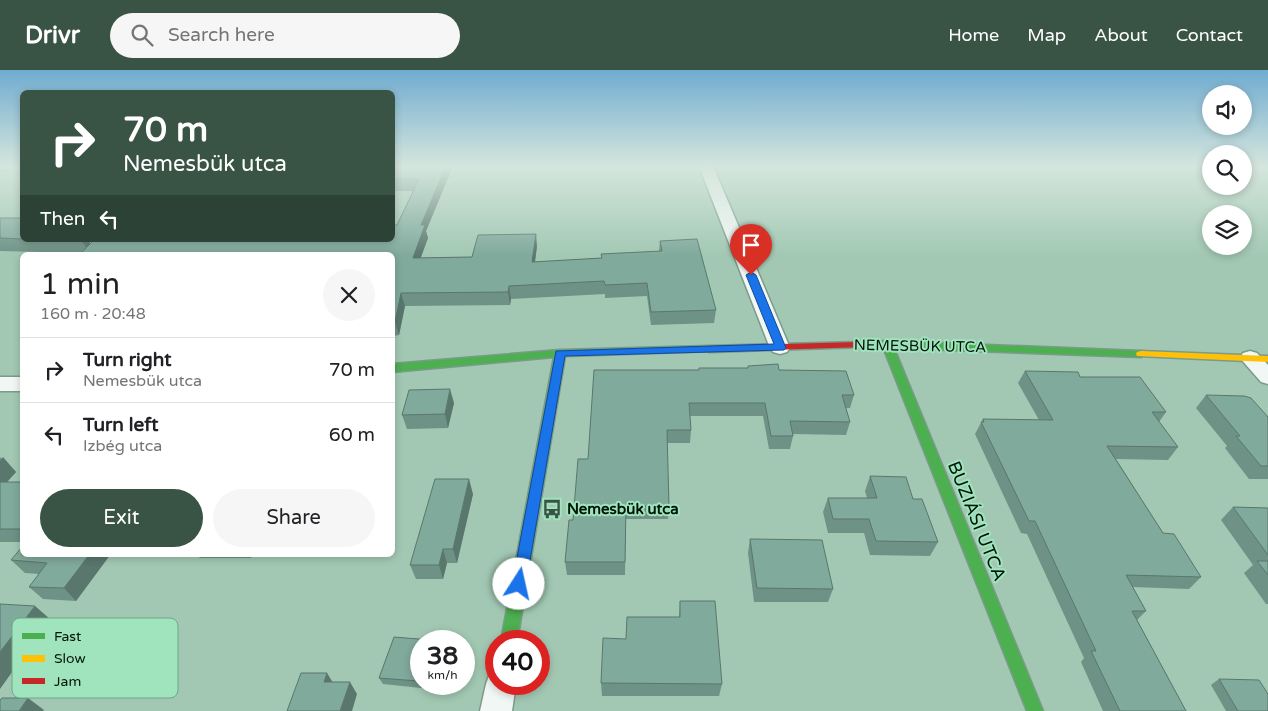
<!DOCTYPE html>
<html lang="en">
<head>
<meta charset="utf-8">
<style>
  :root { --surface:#fff; --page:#f6f6f6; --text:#202124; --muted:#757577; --line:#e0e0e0; --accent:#395344 }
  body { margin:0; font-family:"Varela Round",sans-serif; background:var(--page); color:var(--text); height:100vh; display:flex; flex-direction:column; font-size:19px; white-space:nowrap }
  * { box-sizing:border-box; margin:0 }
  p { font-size:16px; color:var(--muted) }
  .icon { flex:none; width:28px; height:28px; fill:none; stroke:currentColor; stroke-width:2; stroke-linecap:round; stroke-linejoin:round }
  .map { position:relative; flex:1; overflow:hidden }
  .details { position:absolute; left:20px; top:182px; width:375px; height:305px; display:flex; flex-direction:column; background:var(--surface); border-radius:8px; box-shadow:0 2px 8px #0003 }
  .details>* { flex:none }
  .banner { position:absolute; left:20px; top:20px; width:375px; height:152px; border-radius:8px; box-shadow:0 2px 8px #0003; background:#395344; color:#fff; overflow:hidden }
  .buttons { position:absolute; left:1202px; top:15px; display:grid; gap:10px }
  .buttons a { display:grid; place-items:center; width:50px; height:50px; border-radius:50%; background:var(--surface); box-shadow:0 2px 8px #0003; font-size:25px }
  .speed { position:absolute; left:410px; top:560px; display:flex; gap:10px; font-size:25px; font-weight:700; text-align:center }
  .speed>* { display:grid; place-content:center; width:65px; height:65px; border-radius:50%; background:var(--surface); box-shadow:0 2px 8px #0003; line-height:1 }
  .speed small { font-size:12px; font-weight:400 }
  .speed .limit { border:8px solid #d22; background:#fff; color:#111 }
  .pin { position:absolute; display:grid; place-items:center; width:42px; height:42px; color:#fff; margin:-51px -21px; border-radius:50% 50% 50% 0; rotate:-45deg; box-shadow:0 0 5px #0007 }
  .pin .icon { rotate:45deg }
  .me { position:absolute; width:55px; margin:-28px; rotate:10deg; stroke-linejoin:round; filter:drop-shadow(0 0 4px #0008) }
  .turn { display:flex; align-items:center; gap:18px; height:105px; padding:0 20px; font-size:22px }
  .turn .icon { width:65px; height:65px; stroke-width:2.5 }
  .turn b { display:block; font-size:35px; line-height:42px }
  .then { display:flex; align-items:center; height:48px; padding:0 20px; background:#0003; gap:10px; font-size:19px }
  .round { display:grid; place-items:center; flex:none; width:52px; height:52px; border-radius:26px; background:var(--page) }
  .head { display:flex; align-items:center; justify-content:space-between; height:85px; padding:0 20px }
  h1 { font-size:30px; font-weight:600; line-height:38px }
  .action { display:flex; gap:10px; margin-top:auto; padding:10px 20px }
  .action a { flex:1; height:58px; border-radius:30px; background:var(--accent); color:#fff; font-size:20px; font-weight:600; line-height:58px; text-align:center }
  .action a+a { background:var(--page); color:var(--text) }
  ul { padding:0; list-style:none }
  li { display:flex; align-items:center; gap:15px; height:65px; padding:0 20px; border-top:1px solid var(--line) }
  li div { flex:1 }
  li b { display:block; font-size:19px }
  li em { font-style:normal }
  header { display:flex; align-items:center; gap:30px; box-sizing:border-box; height:70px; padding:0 25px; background:var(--accent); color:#fff }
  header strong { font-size:24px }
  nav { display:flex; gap:28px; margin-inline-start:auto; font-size:18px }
  .search { width:350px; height:45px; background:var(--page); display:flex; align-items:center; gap:12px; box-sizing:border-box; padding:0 18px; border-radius:28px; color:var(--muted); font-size:19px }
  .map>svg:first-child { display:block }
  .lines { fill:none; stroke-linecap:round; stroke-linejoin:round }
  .street-casing { stroke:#7c9a8a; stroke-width:3 }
  .fast-casing { stroke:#7c9a8a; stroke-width:3 }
  .slow-casing { stroke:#7c9a8a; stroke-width:3 }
  .jam-casing { stroke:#7c9a8a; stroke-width:3 }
  .street { fill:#f1f7f4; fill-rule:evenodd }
  .fast { fill:#4caf50; fill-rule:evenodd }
  .slow { fill:#ffc107; fill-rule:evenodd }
  .jam { fill:#c62828; fill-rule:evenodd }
  .wall { fill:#6e9286 }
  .shaded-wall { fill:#5a776d }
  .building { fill:#80aa9c; stroke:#5a776d }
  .route { fill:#1a73e8; stroke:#114b97 }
  .labels { text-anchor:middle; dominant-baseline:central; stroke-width:4; stroke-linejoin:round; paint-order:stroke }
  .street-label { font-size:15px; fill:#001408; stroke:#a0e4be }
  .poi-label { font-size:15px; font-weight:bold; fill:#001408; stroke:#a0e4be; text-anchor:start }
  .near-street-label { font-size:18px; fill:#001408; stroke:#a0e4be }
  .key { fill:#a0e4be; stroke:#70a687; stroke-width:1 }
  .key-label { font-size:14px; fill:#001408 }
</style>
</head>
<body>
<header>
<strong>Drivr</strong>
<div class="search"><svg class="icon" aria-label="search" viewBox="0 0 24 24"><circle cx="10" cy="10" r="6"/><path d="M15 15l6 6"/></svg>Search here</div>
<nav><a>Home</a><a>Map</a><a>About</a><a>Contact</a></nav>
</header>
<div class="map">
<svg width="1268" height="641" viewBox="0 0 1268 641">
  <rect width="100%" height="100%" fill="#a2c8b3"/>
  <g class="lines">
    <defs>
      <path id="street" d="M699 96H713L790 278 787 282 780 284 773 282 770 278Z
        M1250 281 1257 283 1268 295V314L1261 312 1240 288 1243 283Z
        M0 307H22V321H0Z
        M496 601V614H516L512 641H480L486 614 490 603Z"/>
      <path id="fast" d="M887 271 1141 281 1146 284 1141 287 894 278 1043 641H1027L883 277 860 278 855 275 860 272Z
        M709 276 714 279 713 281 565 286 517 571H501L554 287 392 302V294L560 280Z"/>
      <path id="slow" d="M1141 281 1268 286V292L1137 286 1136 284 1137 282Z"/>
      <path id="jam" d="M860 272 865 275 864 277 709 282 704 279 709 276Z"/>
    </defs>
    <use href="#street" class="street-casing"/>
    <use href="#fast" class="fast-casing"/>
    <use href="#slow" class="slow-casing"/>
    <use href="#jam" class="jam-casing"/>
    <use href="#street" class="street"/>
    <use href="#fast" class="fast"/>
    <use href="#slow" class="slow"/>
    <use href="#jam" class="jam"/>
  </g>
  <path class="wall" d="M0 96H22V98H12L8 101H0Z
    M392 96H453L426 161 428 168 420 188 472 187 537 176 535 192 602 188 659 181 660 171 716 240 714 253 651 255 647 226 605 228V224L511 229 510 235 405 236 399 265 392 266V185L81 183 0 181V148H22V170H90V174L397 155 413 121H392Z
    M748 296 779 300 854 325 850 338H846L850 352 846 365 793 364V366L790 379H769L763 346H690L691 360 690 373H667L669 436 668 449H626L625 505H567L565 492 573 450 588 389 699 300 748 298Z
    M1025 301 1080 307 1166 342 1159 352 1178 377 1168 390 1116 389 1163 463 1201 507 1189 519 1133 517 1146 541 1137 550 1186 641H1103L1081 592 1084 588 1027 464 1021 463 975 364 983 349 1039 350 1018 313Z
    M1206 325 1268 347V409H1249L1225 378 1227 376 1196 338Z
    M454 333 448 358 407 359 402 345Z
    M0 387 16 402 7 412H22V472H0Z
    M870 406 913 429 938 472 930 486 870 485 864 463H828L823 442 828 428H867L865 421Z
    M473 424 457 493H447L443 509H416L410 495Z
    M1233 437 1268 438V534H1266L1244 503 1253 495 1221 450Z
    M750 469 833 519 828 532H754L748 483Z
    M22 485H110L76 531 43 529 29 517 39 504 25 503 11 490Z
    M197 485H252L251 488H200Z
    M680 531 722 614 719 626H602L601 613 626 569 679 547Z
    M394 567 421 614H422L421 618 383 614 379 608Z
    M1219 609 1268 641H1226L1211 615Z"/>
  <path class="shaded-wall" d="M5 96H11L12 98 8 101Z
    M446 96H453L426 161 428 168 416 201 413 188 421 155Z
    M536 164 537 176 533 205 532 192Z
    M81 170H90V183Z
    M509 216 511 229 510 235 508 222Z
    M401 223 405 236 399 265 395 252Z
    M450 319 454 333 448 358 445 344Z
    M3 387 16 402 0 420V391Z
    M469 409 473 424 457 493 453 479Z
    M443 479 447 493 443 509 439 495Z
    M89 485H110L76 531 64 518Z
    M35 536 50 549 0 619V582Z
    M421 600V614H422L421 618 418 611Z
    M327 603 335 616 324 612Z
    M350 612 357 624 352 641H340Z
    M28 628 44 640 43 641H19Z"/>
  <path class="building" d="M392 96H446L421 155H425L413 188 472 187 478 165 536 164 532 192 602 188 601 184 662 181 660 171 697 169 716 240 651 242 647 213 605 215 604 211 509 216 508 222 401 223 395 252H392V185H79L94 170H392V155H397L419 109H392Z
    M0 148H22V169L0 168Z
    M778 294 779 300 846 301 854 325H842L850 352 790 351 793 366H771L765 333H689L691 360H667L669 436H626L625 492H565L569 450H573L578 389H588L594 300H699V298H748V296Z
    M1025 301 1078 302 1080 307H1140L1166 342H1152L1178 377 1107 376 1163 463 1174 464 1201 507 1126 505 1146 541H1132L1186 641H1120L1091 581H1096L1035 451H1029L981 352H984L983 349 1053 350Z
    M450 319 445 344 402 345 409 320Z
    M1206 325 1244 326 1251 328 1268 347V396H1261L1236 366H1240Z
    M870 406 906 407 913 429H922L938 472 876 471 869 449H833L828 428H877Z
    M435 409H469L453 479H443L439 495H410Z
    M0 412H22V459H0Z
    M1233 437 1268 438V485Z
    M750 469 822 470 833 519 757 518Z
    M22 477V485H89L64 518 29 517 47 493 11 490Z
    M1257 491H1268V505Z
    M680 531H715L722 614 601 613 603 568 626 569 627 547H680Z
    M0 534 35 536 0 582Z
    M394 567 431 570 430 571H421V600L418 611 379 608Z
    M301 603H327L324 612H350L340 641H287Z
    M1219 609 1259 610 1268 624V641H1238Z
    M2 628H28L19 641H0V630Z"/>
  <linearGradient id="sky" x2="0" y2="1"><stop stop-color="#70acd0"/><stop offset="0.52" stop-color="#d5e6dd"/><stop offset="1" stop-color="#d5e6dd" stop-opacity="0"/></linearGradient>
  <rect width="1268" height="186" fill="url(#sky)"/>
  <path class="route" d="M751 202 756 205 786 278 784 280 565 286 526 514 524 518 519 520 514 518 512 514 556 281 774 274 746 205Z"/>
  <defs>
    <symbol id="bus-bare" viewBox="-9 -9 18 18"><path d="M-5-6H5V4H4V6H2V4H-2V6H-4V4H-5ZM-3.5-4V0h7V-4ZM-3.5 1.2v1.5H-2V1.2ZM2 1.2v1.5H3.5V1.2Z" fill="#395344" stroke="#a0e4be" stroke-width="2.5" paint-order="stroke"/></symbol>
  </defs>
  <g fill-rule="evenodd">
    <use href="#bus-bare" x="538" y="425" width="28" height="28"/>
  </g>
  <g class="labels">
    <g class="street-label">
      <text transform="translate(920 276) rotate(1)">NEMESBÜK UTCA</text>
    </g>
    <g class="poi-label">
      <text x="567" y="439">Nemesbük utca</text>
    </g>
    <g class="near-street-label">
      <text transform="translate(977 451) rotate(68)">BUZIÁSI UTCA</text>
    </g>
  </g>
  <rect x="12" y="548" width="166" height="80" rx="8" class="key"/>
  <rect x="22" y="563" width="23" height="6" fill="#4caf50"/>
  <rect x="22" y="585" width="23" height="7" fill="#ffc107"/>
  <rect x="22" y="608" width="23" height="6" fill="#c62828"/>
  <g class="key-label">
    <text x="54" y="571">Fast</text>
    <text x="54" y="593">Slow</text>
    <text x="54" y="616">Jam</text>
  </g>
</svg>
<div class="buttons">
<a><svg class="icon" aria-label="sound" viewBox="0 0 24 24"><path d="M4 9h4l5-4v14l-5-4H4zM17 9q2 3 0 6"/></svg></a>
<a><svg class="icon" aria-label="search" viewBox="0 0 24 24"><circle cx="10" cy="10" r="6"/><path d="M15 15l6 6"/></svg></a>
<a><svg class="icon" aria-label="layers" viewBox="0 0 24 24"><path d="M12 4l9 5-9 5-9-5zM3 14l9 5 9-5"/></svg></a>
</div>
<div class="speed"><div>38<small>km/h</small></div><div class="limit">40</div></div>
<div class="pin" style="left:751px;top:205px;background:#d93025"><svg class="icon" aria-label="arrive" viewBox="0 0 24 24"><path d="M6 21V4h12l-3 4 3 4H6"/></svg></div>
<svg class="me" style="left:519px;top:514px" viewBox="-20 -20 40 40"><circle r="19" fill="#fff"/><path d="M0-13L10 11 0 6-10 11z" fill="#1a73e8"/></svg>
<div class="banner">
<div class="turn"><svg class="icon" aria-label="right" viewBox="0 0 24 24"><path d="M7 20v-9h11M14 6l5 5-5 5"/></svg><div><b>70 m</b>Nemesbük utca</div></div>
<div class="then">Then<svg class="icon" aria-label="left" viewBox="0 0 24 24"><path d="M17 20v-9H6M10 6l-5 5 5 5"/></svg></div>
</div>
<section class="details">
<div class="head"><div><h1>1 min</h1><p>160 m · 20:48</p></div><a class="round"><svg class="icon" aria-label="close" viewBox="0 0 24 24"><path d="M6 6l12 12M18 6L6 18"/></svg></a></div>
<ul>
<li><svg class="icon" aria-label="right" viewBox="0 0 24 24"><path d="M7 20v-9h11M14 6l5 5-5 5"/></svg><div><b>Turn right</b><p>Nemesbük utca</p></div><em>70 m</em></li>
<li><svg class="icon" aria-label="left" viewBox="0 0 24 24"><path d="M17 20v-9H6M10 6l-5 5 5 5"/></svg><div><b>Turn left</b><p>Izbég utca</p></div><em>60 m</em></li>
</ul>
<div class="action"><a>Exit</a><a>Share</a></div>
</section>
</div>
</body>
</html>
